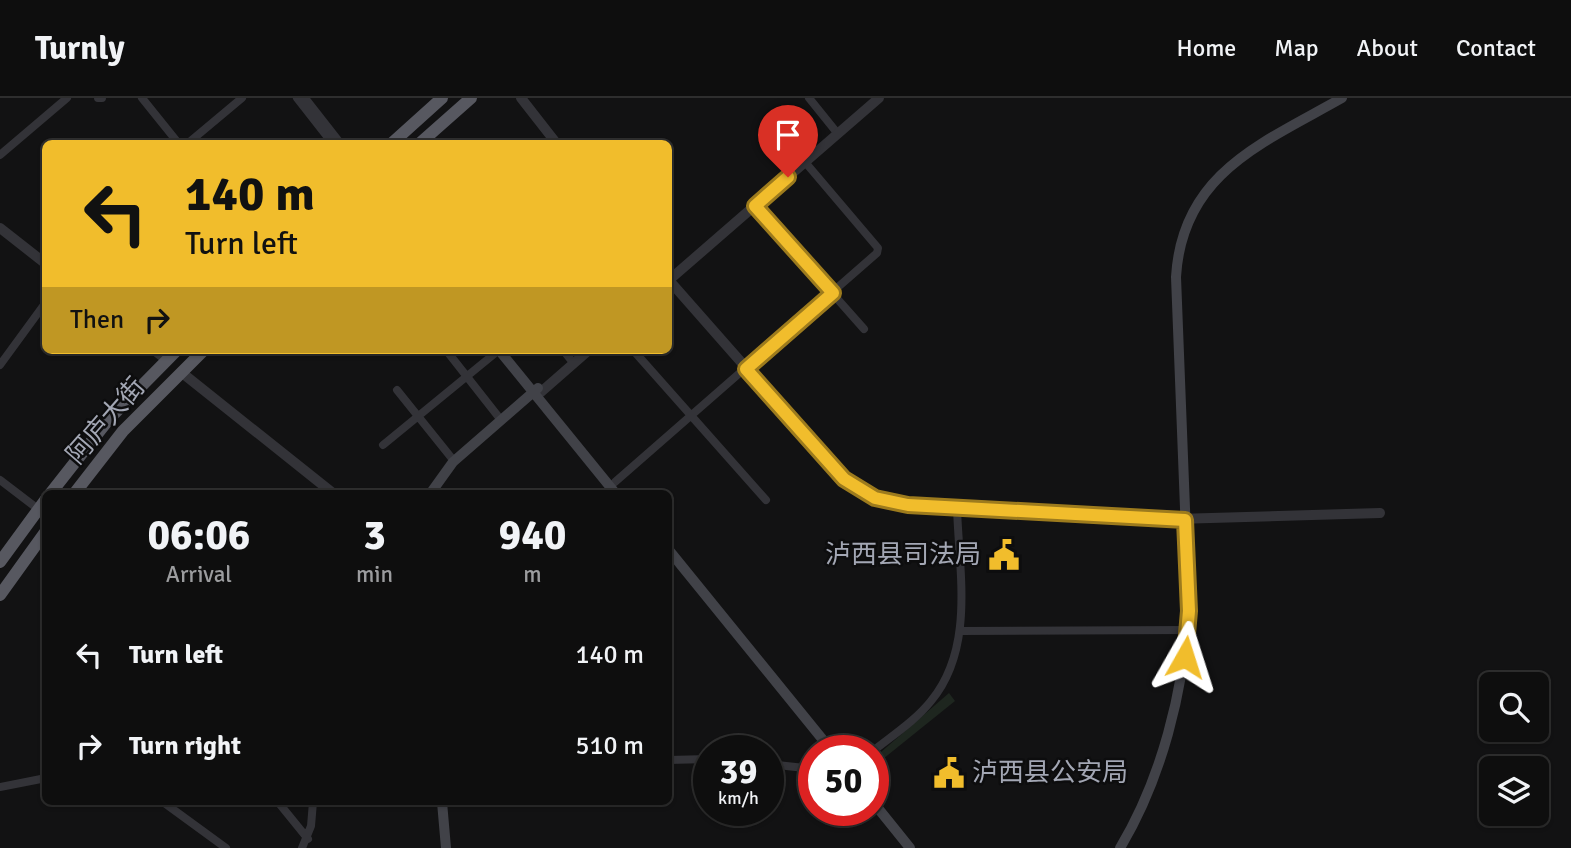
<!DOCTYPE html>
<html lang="en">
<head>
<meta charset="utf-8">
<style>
  :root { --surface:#0e0e0e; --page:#1c1c1c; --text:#f1f3f6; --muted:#9b9c9e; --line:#2e2e2e }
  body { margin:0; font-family:Signika,"Noto Sans SC",sans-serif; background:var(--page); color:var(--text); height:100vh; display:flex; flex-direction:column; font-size:26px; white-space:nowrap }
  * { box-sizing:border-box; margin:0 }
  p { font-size:23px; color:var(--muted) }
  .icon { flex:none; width:38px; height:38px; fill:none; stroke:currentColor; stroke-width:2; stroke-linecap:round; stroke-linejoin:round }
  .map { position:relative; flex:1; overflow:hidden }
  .panel { position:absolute; left:42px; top:392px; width:630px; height:315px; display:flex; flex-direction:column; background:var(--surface); border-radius:10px; box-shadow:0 2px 5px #0004,0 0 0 2px var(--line) }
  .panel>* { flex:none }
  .guide { position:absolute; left:42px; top:42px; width:630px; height:214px; border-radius:10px; box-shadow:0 2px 5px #0004,0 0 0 2px var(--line); background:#f1bd2c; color:#111; overflow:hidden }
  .buttons { position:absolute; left:1479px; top:574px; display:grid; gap:14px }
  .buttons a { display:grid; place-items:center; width:70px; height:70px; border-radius:10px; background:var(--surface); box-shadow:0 2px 5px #0004,0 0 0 2px var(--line); font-size:35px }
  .speed { position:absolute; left:693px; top:637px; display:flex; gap:14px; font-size:35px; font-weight:700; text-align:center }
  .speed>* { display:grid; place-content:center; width:91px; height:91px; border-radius:50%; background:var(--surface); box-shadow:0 2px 5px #0004,0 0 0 2px var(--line); line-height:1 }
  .speed small { font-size:18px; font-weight:400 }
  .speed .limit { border:10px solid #d22; background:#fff; color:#111 }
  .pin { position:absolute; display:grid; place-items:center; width:60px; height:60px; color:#fff; margin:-72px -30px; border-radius:50% 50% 50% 0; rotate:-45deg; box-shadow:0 0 7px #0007 }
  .pin .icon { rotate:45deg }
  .me { position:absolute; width:77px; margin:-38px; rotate:6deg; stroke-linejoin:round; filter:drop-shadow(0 0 5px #0008) }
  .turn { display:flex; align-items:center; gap:24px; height:147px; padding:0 28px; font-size:32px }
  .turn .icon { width:91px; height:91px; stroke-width:2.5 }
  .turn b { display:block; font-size:49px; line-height:60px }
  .then { display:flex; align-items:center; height:66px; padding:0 28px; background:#0003; gap:14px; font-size:26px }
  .eta { display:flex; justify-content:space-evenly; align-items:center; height:119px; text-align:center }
  .eta b { font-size:42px; font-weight:700; line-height:49px }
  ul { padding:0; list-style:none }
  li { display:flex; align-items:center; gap:21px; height:91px; padding:0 28px }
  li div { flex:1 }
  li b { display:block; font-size:26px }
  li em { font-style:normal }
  header { display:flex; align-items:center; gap:42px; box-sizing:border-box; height:98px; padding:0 35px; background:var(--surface); border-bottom:2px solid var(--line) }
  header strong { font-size:33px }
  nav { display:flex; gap:38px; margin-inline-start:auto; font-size:24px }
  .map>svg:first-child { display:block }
  .green { fill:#1e261f }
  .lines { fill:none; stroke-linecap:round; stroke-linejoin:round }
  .minor { stroke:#333338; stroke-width:8 }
  .tertiary { stroke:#333338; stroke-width:10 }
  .secondary { stroke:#414248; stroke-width:10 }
  .trunk { stroke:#575860; stroke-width:12 }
  .route-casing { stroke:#9d7b1d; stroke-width:18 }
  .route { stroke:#f1bd2c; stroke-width:12 }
  .labels { text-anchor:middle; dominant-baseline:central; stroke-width:5; stroke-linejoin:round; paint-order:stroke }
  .street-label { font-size:26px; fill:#a3a7b4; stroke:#0d0d0e }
  .poi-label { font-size:26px; fill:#a3a7b4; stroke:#0d0d0e; text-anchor:end }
</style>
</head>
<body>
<header>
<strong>Turnly</strong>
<nav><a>Home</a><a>Map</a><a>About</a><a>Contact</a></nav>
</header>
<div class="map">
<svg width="1571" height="750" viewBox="0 0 1571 750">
  <rect width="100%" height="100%" fill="#121213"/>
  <path class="green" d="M949 595 955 603 873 669V661Z"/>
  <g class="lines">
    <path class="minor" d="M98 0H102
      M142 0 179 46
      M297 0 333 46
      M305 0 341 46
      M809 0 838 36
      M187 46 242 0
      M0 57 67 0
      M755 108 864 231
      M446 252 501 322
      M563 252 571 262
      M633 252 766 402
      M0 267 46 204
      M397 292 454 363
      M383 347 499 252
      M0 382 38 411
      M615 384 877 155 878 150 805 64
      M960 533 1188 532
      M873 653C893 637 915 623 931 603 975 550 959 474 957 410
      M668 662 709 661
      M768 666 814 671
      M0 689 46 680
      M163 704 226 750
      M278 704 308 741
      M302 750 311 728 313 704"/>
    <path class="tertiary" d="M521 0 557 46
      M0 130 46 166
      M668 181 844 381 875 400 908 407 1141 422 1380 415
      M668 183 879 0
      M154 252 167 262
      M181 274 334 396
      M541 294 589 252"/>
    <path class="secondary" d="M499 252 616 396
      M430 396 453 364 538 290
      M668 451 832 653
      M442 704 446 750
      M873 704 910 750
      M1120 750C1162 680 1183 594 1189 513L1176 179C1182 75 1263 45 1342 0"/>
    <path class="trunk" d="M391 46 442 0
      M419 46 471 0
      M50 396 109 321 177 252
      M74 396 123 333 204 252
      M0 464 46 401
      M0 497 46 433"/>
  </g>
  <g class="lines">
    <defs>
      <path id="route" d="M788 79 755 108 833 195 746 271 844 381 875 400 908 407 1185 422 1189 513 1185 559"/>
    </defs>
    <use href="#route" class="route-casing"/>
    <use href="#route" class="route"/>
  </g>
  <defs>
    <symbol id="civic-bare" viewBox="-9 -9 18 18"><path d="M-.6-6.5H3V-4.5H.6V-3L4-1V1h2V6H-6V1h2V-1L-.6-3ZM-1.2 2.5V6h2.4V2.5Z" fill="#f1bd2c" stroke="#0d0d0e" stroke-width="2.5" paint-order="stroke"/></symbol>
  </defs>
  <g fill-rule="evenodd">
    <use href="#civic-bare" x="982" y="435" width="44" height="44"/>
    <use href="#civic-bare" x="927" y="653" width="44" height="44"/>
  </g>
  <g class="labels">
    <g class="street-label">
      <text transform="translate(106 323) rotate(-49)">阿庐大街</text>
    </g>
    <g class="poi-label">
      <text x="981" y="457">泸西县司法局</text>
      <text x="972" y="675" text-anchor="start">泸西县公安局</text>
    </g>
  </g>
</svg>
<div class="buttons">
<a><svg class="icon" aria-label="search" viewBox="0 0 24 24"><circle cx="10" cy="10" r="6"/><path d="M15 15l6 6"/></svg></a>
<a><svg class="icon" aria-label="layers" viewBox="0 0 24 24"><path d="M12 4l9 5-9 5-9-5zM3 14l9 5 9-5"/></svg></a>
</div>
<div class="speed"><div>39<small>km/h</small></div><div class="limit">50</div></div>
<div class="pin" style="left:788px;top:79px;background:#d93025"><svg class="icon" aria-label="arrive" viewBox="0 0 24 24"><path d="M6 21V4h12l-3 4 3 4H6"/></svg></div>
<svg class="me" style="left:1185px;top:559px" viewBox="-20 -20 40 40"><path d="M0-17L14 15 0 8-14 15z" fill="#f1bd2c" stroke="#fff" stroke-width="4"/></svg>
<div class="guide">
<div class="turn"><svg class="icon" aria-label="left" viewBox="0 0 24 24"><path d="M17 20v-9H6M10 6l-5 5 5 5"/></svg><div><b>140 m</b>Turn left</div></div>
<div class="then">Then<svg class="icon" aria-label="right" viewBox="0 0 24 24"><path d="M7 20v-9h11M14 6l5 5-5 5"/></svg></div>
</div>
<section class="panel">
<div class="eta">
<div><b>06:06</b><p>Arrival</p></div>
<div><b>3</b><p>min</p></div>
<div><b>940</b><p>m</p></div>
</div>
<ul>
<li><svg class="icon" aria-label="left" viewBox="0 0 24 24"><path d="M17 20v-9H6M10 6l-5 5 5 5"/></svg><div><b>Turn left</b></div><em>140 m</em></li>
<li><svg class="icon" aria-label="right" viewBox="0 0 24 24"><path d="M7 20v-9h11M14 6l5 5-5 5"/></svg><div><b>Turn right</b></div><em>510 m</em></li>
</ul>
</section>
</div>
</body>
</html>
